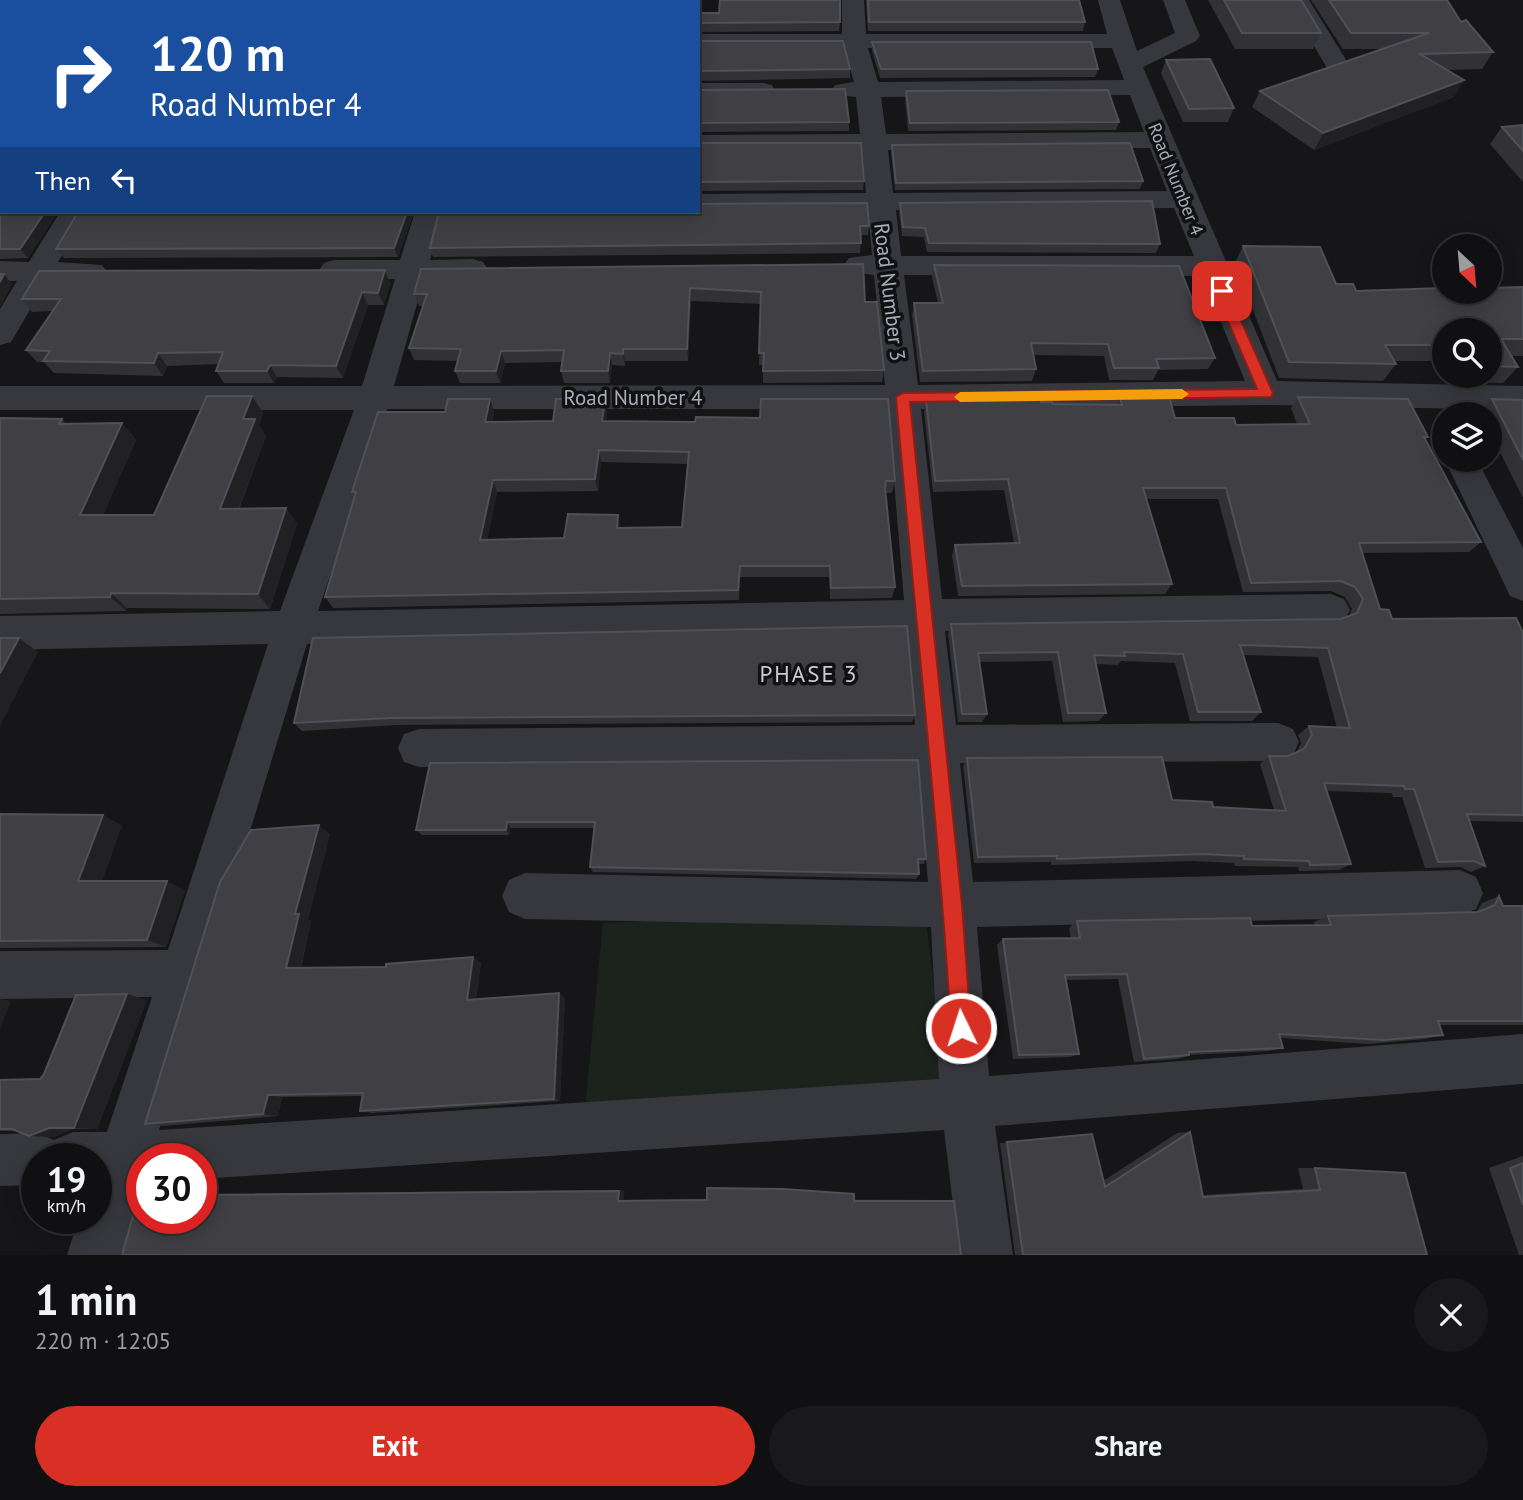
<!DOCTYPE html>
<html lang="en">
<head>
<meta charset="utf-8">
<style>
  :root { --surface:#101012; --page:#19191b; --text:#f1f3f6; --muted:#9c9d9f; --line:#303032; --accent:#d93025 }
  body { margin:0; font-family:"PT Sans",sans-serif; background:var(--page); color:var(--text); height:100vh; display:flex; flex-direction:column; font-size:26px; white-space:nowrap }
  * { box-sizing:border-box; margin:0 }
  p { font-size:23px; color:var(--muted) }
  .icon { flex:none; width:38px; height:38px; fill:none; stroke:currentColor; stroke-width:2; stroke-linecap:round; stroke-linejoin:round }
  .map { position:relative; height:1255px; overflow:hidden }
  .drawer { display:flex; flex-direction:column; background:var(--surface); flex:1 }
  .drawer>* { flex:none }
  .guide { position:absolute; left:0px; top:0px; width:700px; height:214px; box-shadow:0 4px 18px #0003,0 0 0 2px var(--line); background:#1a4fa0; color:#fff; overflow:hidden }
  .needle { width:46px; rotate:154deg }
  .buttons { position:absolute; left:1432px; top:234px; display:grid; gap:14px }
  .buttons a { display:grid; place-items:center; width:70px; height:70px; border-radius:50%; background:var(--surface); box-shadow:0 4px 18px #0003,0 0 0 2px var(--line); font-size:35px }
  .speed { position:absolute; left:21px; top:1143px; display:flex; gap:14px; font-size:35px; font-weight:700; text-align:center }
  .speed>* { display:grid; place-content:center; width:91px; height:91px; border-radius:50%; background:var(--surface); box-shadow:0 4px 18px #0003,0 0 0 2px var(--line); line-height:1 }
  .speed small { font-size:18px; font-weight:400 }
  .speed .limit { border:10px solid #d22; background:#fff; color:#111 }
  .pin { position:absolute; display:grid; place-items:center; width:60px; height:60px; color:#fff; margin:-30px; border-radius:14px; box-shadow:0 4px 10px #0006 }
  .me { position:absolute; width:77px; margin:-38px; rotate:356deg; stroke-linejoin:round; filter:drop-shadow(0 0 5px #0008) }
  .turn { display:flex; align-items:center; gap:24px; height:147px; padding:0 35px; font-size:32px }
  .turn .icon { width:91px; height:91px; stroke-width:2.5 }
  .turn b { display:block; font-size:49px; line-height:60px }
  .then { display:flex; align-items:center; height:66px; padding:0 35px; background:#0003; gap:14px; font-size:26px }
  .round { display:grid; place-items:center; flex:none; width:74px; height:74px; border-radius:37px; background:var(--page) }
  .headline { display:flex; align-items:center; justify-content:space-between; height:119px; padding:0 35px }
  h1 { font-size:42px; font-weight:700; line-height:52px }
  .cta { display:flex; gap:14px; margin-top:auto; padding:14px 35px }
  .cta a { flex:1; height:80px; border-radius:42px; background:var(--accent); color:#fff; font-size:28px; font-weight:700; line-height:80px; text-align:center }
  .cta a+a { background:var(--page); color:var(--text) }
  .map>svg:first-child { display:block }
  .green { fill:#1c231d }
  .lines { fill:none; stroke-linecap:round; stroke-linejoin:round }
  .minor { fill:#37383d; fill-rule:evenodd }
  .wall { fill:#323236; fill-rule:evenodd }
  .shaded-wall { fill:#212124 }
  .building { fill:#3f3f44; stroke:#4f5156; stroke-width:2; fill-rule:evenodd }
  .route { fill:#d93025; stroke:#8d1f18; stroke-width:2 }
  .slow { fill:#f59e0b }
  .labels { text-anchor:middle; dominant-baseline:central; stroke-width:7; stroke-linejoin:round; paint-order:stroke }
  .far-street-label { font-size:18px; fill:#a8adb8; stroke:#111113 }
  .street-label { font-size:21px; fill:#a8adb8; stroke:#111113 }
  .neighbourhood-label { font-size:23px; letter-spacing:2px; fill:#c9ccd4; stroke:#111113 }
</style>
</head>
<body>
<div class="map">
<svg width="1523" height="1255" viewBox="0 0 1523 1255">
  <rect width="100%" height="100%" fill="#161618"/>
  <path class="green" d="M925 910 948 1115 583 1130 603 923Z"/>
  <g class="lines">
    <path class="minor" d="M842 0H864L866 34H1107L1098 0H1120L1137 51 1175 33 1163 0H1185L1200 36 1196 41 1143 67 1277 381 1523 386V410L1266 405 921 409 942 599 1331 594 1344 599 1350 610 1344 621 1331 626 945 631 956 725 1278 723 1293 729 1299 742 1293 755 1278 761 960 763 973 882 1460 870 1476 877 1483 893 1476 909 1460 916 977 927 989 1076 1523 1034V1084L995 1126 1013 1255H959L944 1130 201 1179V1158H142V1188L121 1255H67L79 1218H96V1158H37V1185L0 1186V1134L37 1133 54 1140 73 1132H107L152 997 0 999V951L168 950 268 644 0 650V616L280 611 354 410H0V386H362L395 279 334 280 324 277 319 270 324 263 334 260H400L415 212H443L430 260 473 259 483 262 488 269 483 276 473 279H424L394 386 885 385 874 275 849 272 844 265 849 258 872 255 868 210 698 212V194L866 193 862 150 698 151V135L860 134 856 97 835 95 832 90 835 85 854 82 844 48H698V34H842ZM868 48H1112L1124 80 878 82ZM1130 95 1144 132 886 134 881 97ZM1150 148 1167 191 893 193 888 150ZM1174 208 1194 256H901L896 210ZM904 275 1202 276 1245 381 918 385ZM387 409H888L904 600 318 611ZM907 632 915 725 419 729 404 734 398 748 404 762 419 767 918 764 928 882 525 873 509 880 502 896 509 912 525 919 931 927 939 1079 159 1130 307 644Z
      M1287 0H1309L1348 63 1345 68 1336 70 1327 68Z
      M698 83H763L772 85 775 90 772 95 763 97H698Z
      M60 212H88L58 262 102 265 107 272 102 279 92 282 47 281 11 342 0 345V309L17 281H0V261L29 262Z
      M1444 458 1477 460 1523 548V601L1510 596Z"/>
  </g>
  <path class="wall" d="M866 0H1079L1085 22 1083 31H868Z
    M1208 0H1301L1321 33 1313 49H1235Z
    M1311 0H1447L1461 22 1493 52 1482 69 1446 70 1454 97 1314 150 1252 107 1260 91 1381 49H1343Z
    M698 13 840 22 839 31 698 32Z
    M698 41 850 69V78L698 81Z
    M872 42 1098 69 1095 77 880 78 872 51Z
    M1166 60 1234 108 1228 122H1183L1161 73Z
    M698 90 849 122V131L698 132Z
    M906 91 1119 122 1116 130 908 131 905 99Z
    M1523 125V182L1490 144 1502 127Z
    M698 143 864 181 863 190 698 191Z
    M892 145 1143 181 1140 189 895 190 891 153Z
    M900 203 1160 244 1156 253 927 252 924 237 902 236 899 213Z
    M2 212H58L28 258 0 259V214Z
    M414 212 398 257 64 258 56 249Z
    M439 212 869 226 868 235H861L860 253 433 257 430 248Z
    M1243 246 1356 291 1432 289 1439 279 1444 276V292L1523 287V356H1512L1518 367 1503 383 1467 382 1464 376H1489V331H1444V361H1394L1396 364 1383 381 1279 378 1235 263Z
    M863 264 865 302 884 370 882 382 763 383V365H759L761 304 691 301 688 361H625V366L612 365 610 383H564L561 371 562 362 505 363 500 383H460L455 371 458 361 414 360 409 348 423 306H419L414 294Z
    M934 265 1215 358 1208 369 1158 370 1153 380H1109L1104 356 1033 355 1036 369 1032 381 920 382 912 315 914 303H938L932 277Z
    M385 270 390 283 384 305H368L343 378 277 377 274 383H224L216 371 218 364 167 366 163 376 54 373 44 362H37L26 350 53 311 32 312 22 299Z
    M1298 397 1428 437 1425 440 1481 542 1469 552 1362 553 1380 609 1392 619 1523 633V822L1470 821 1485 866 1471 872 1460 867 1425 868 1402 797H1393L1392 793 1326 791 1351 864 1339 870 1299 871 1298 867 1235 866 1234 863 1193 861 1051 865V862L974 863 963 766 967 758 1172 800 1213 807 1274 810 1260 764 1269 756H1288L1297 752 1301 743 1298 735 1309 726 1337 728 1318 657 1243 655 1261 712 1252 721H1190L1175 663 1121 661 1118 665 1096 664 1106 713 1099 721 1063 722 1052 661 979 662 987 714 982 722H958L948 634 951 624 1341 619 1349 616 1352 609 1345 597 1331 591 1243 592 1218 499H1146L1172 584 1165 594 958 596 952 555 955 545 1014 543 1004 490 933 492 924 412 926 400 1041 402 1053 404 1117 405 1120 398 1175 418 1236 425 1297 424 1291 408Z
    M490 399 494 412 492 422 553 421 605 399 607 412 606 421 895 481 892 493H886L895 587 892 598 830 599 829 577H740L739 600 333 608 325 597 355 497 352 492 445 412ZM601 462 688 464 682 527 621 528 564 538 487 540 497 492 598 491Z
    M1492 399 1523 400V498L1489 430V415H1482L1480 412Z
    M263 413 259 425 266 436 239 509 286 508 297 524 270 609 127 608 126 611 0 614V418L62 419 66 424 122 423 136 440 103 515H154Z
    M313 638 915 715 912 722 396 725 302 731 294 723Z
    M430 763 926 859 924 864H918L919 874 916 879 593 872 590 867 594 828H511L509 835H422L416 830Z
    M0 814 122 825 102 881 185 890 166 947 0 948Z
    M330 834 308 919 311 921 301 968 386 967 473 957 481 963 476 1000 559 993 565 998 560 1101 372 1113 360 1111 363 1096 282 1097 278 1116 163 1126 145 1124Z
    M1499 896 1503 906H1523V1025H1440L1443 1035 1425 1039 1368 1044 1280 1038 1283 1048 1269 1051 1189 1055 1178 1059 1134 1062 1118 979 1066 980 1079 1054 1070 1057 1013 1059 997 945 1003 939 1071 938 1069 928 1077 921 1252 926H1315L1314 922 1328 916 1475 912 1477 911 1482 903Z
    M147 1000 97 1129H73L54 1137 29 1136 17 1131H0V1080L40 1079Z
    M1190 1132 1203 1195 1303 1189 1298 1168H1315L1427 1255H1015L1000 1143 1092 1134 1103 1181 1177 1133Z
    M1523 1156V1255H1519L1489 1168Z
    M624 1190V1200L707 1199 947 1200 954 1201 961 1255 201 1194Z"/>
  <path class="shaded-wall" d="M1464 80 1454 97 1314 150 1323 133Z
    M45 212H58L28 258 20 249Z
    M407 212H414L398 257 394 248Z
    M385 270 390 283 384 305 378 293Z
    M4 274 12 284 0 307V282Z
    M690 288 691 301 688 361 687 349Z
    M362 292 368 305 343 378 336 366Z
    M623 349 625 361V366L623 354Z
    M501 351 505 363 500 383 496 371Z
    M158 353 167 366 163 376 154 363Z
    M610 353 612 365 610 383 608 371Z
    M270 365 277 377 274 383 267 371Z
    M252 396 263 413 259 425 266 436 232 525 220 509 243 419Z
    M490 399 494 412 490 434 485 422Z
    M605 399 607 412 605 433 602 421Z
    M122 423 136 440 96 531 80 515Z
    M599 450 601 462 598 491 595 479Z
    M493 480 497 492 485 551 480 540Z
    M286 508 297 524 270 609 258 594Z
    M618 515 621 527 619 539 617 528Z
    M111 593 127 608 126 611 110 597Z
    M19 638 38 652 0 726V673Z
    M103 815 122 825 99 890 78 881Z
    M507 822 511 828 509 835 506 830Z
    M319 825 330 834 308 919 311 921 299 974 286 968 295 914Z
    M167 881 185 890 166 947 147 940Z
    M473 957 481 963 475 1005 467 1000Z
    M559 993 565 998 560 1101 554 1099Z
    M127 994 147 1000 97 1129 74 1128Z
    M0 999 11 1001 0 1029Z
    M268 1095 282 1097 278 1116 263 1114Z
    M49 1128 73 1129 54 1137 29 1136Z
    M624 1190V1200L618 1201 619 1191Z"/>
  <path class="building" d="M63 0H662V2H61Z
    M720 0H840V22L698 23V13H719Z
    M868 0H1079L1085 22H869Z
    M1224 0H1301L1321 33H1242Z
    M1329 0H1447L1461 22 1466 20 1493 52 1420 54 1464 80 1323 133 1260 91 1429 33H1351Z
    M698 41H843L850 69 698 71Z
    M872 42H1091L1098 69H881Z
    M1210 59 1234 108 1189 109 1166 60Z
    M845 89 849 122 698 123V90Z
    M1108 90 1119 122 910 123 906 91Z
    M1523 125V151L1502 127Z
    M698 143H861L864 181 698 182Z
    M1130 143 1143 181 896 183 892 145Z
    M1152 201 1160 244 929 243 925 228 903 227 900 203Z
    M867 203 869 226H860L861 243 430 248 439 212H698V204Z
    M2 212H45L20 249H0V214Z
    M78 212H407L394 248 56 249Z
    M1243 246 1320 247 1336 284H1353L1356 291 1444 288V292H1489V288L1523 287V339H1501L1518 367 1489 366V331H1444V345H1385L1396 364 1289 362Z
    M863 264 865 302H877L884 370 763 371 764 353H759L761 292 690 288 687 349H623V354L610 353 608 371H561L564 350 501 351 496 371H455L461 349 409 348 427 294H414L421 269Z
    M934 265 1179 266 1215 358 1156 359 1159 368H1114L1108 344 1031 343 1036 369 923 371 914 303H943Z
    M385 270 378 293 362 292 336 366 270 365 267 371H216L223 352 158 353 154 363 43 361 50 351 26 350 61 299H22L39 271Z
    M0 274H4L0 282Z
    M1444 276V288L1439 279Z
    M207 396H252L243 419H255L220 509 286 508 258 594 111 593 110 597 0 599V418L62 419 59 424 122 423 80 515H154Z
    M1169 397 1175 418H1234L1236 425 1310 424 1298 397 1408 399 1428 437H1424L1481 542 1359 543 1380 609 1389 610 1392 619 1516 618 1523 633V815L1467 814 1485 866 1474 861 1438 862 1414 789H1405L1404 786 1324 783 1351 864 1310 865 1309 861 1244 859V856L1202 854 1057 859V856L978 857 967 758 1162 757 1172 800 1212 802 1213 807 1286 811 1269 756H1288L1304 749 1312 735 1309 726 1350 728 1328 648 1240 645 1261 712H1198L1183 654 1124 652 1125 656 1094 655 1106 713H1068L1058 652 978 653 987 714H962L951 624 1341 619 1357 613 1363 599 1355 587 1341 581 1251 583 1226 488H1143L1172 584 962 586 955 545 1020 543 1008 479 935 481 926 400 1041 399V402H1052L1053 404 1122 405 1120 398Z
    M448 399H490L485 422 553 421 556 399H605L602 421 695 422 696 417 760 418 761 399H888L895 481H886L885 488 895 587 831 588 830 566H740L738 590 325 597 356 492H352L378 412H445ZM599 450 689 452 682 527 617 528 618 515 568 514 564 538 480 540 493 480 595 479Z
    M1492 399 1523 400V460Z
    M907 626 915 715 390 718 294 723 313 638Z
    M0 638H19L0 673Z
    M918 760 926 859H918L919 874 590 867 595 822H507L506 830H416L430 763Z
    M0 814 103 815 78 881H167L147 940 0 941Z
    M319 825 295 914H299L286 968 386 967V964L473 957 467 1000 559 993 554 1099 360 1111 363 1093 268 1095 263 1114 145 1124 220 882 251 830Z
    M1499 896 1503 906H1523V1021H1438L1443 1035 1384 1040 1279 1034 1283 1048 1189 1052V1055L1144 1059 1127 974 1065 975 1079 1054 1019 1055 1003 939 1080 938 1077 921 1250 918 1252 926 1331 925 1328 916 1478 912 1495 905Z
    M127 994 74 1128H49L29 1136 12 1129H0V1080L40 1079 44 1074 76 995Z
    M1190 1132 1203 1197 1320 1190 1315 1168 1405 1173 1427 1255H1023L1007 1142 1092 1134 1105 1187Z
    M1523 1163V1205L1510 1168Z
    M707 1188 783 1189 854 1194V1201H954L961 1255H122L139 1195H142V1218H201V1195L619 1191 618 1201 707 1200Z"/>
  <path class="route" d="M1222 287 1228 291 1273 393 1271 397 910 402 962 905 971 1028 968 1036 961 1039 954 1036 951 1028C938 818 914 608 896 397L903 393 1257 389 1215 291Z"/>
  <path class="slow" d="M1182 389 1189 394 1182 399 960 402 954 397 960 392Z"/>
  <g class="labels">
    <g class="far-street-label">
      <text transform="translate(1176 179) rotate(68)">Road Number 4</text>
    </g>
    <g class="street-label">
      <text transform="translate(890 292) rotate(83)">Road Number 3</text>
      <text x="633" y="397">Road Number 4</text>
    </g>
    <g class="neighbourhood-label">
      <text x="809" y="673">PHASE 3</text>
    </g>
  </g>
</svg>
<div class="buttons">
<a><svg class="needle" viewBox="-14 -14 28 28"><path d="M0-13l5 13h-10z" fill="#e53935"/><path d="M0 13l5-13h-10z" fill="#9c9d9f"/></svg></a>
<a><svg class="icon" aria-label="search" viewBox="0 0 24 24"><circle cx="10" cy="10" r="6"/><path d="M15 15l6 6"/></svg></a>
<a><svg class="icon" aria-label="layers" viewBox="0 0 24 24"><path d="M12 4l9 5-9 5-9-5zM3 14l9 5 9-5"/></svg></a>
</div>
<div class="speed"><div>19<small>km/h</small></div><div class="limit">30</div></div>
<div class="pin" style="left:1222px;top:291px;background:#d93025"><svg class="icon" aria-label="arrive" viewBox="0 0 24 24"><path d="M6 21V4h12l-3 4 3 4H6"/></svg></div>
<svg class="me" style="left:961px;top:1028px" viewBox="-20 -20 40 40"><circle r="17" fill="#d93025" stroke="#fff" stroke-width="3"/><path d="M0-11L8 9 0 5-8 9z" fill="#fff"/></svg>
<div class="guide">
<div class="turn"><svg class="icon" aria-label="right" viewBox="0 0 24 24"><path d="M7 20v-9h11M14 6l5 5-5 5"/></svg><div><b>120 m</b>Road Number 4</div></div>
<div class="then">Then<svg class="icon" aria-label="left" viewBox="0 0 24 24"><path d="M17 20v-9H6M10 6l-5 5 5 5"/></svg></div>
</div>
</div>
<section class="drawer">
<div class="headline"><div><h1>1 min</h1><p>220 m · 12:05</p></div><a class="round"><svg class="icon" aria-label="close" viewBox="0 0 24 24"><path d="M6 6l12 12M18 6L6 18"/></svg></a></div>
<div class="cta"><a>Exit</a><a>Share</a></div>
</section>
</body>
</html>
